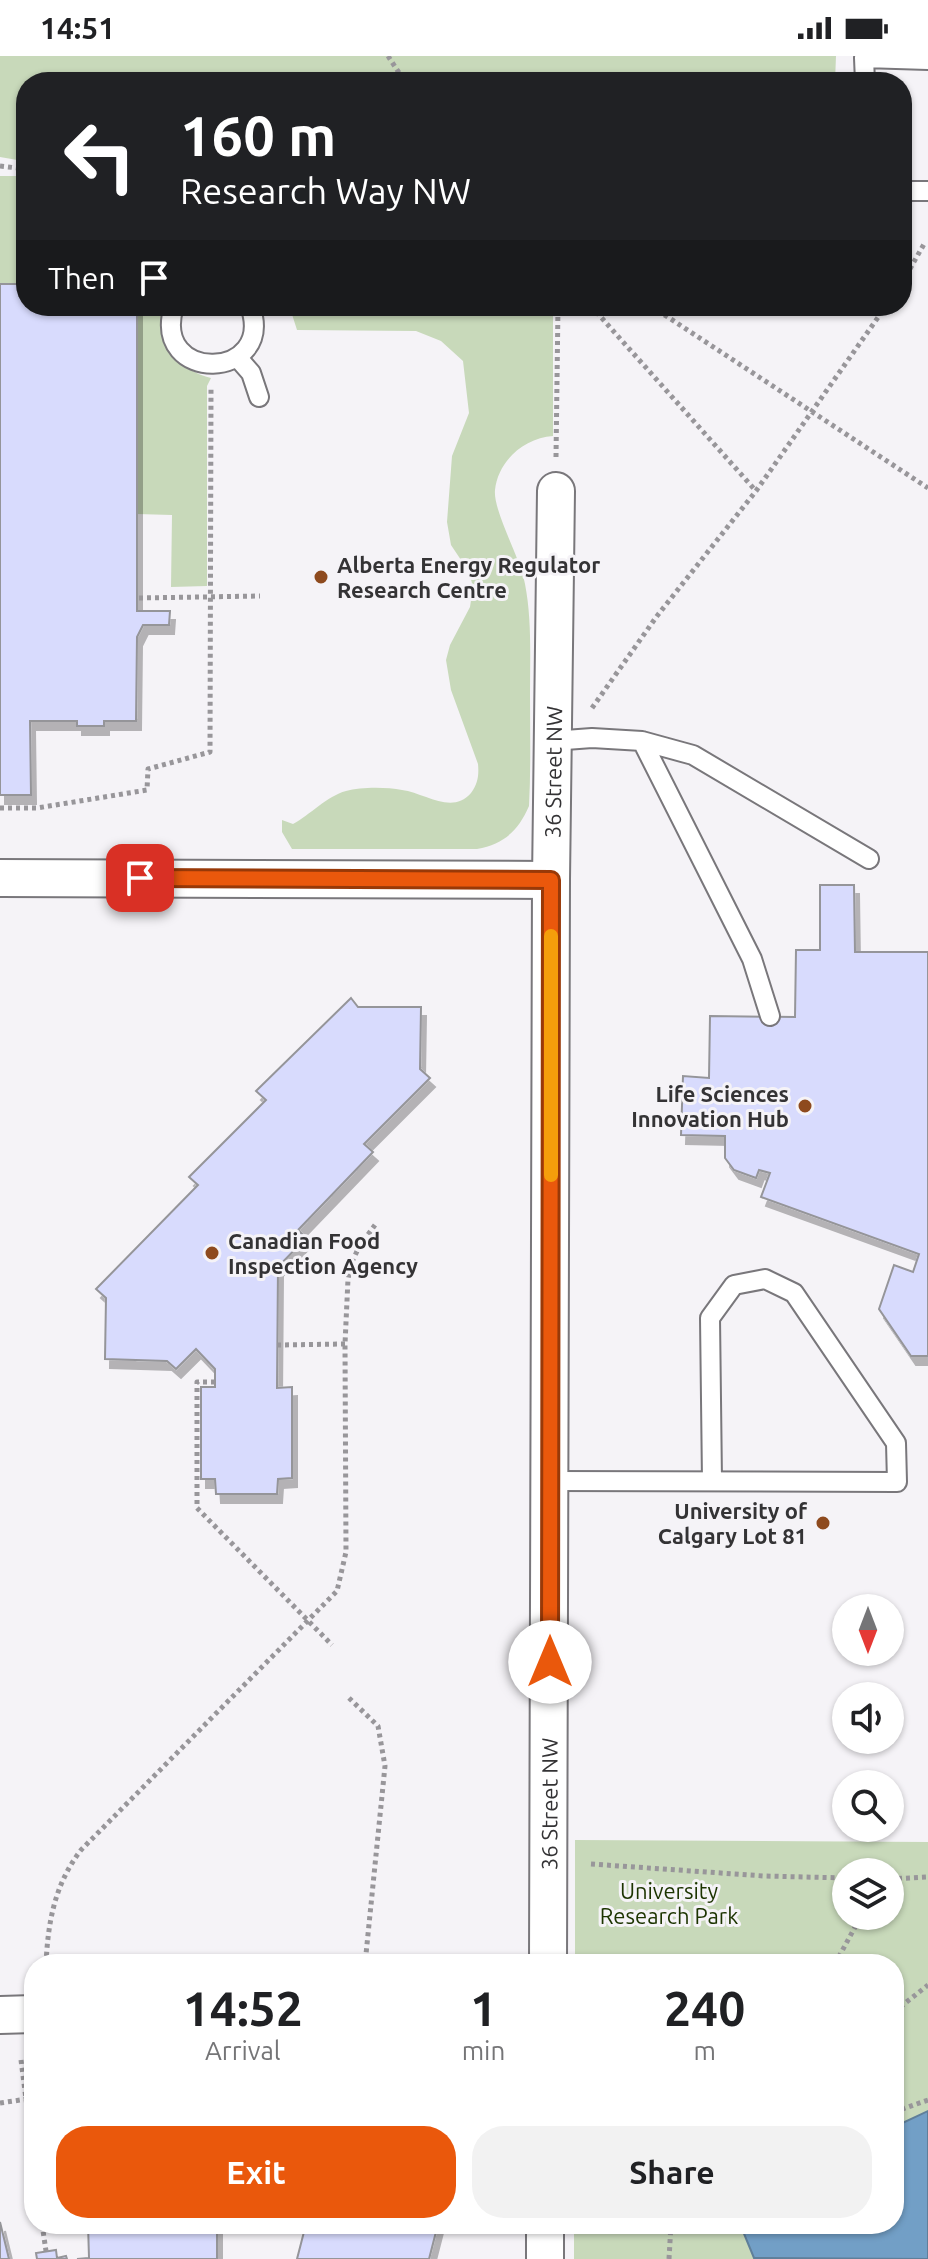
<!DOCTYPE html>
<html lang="en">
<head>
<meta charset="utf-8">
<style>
  :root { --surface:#fff; --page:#f2f2f2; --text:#202124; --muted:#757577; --accent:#ea580c }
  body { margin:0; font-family:Ubuntu,sans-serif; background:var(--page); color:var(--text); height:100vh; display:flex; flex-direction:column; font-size:30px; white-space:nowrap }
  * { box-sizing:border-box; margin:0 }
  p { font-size:26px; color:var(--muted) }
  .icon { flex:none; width:44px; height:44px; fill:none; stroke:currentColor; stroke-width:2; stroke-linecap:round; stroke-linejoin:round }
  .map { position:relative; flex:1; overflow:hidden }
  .drawer { position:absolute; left:24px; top:1898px; width:880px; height:280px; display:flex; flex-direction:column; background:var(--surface); border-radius:32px; box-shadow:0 2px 6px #0004 }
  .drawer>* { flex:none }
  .guide { position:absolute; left:16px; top:16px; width:896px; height:244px; border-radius:32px; box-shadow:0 2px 6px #0004; background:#202124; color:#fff; overflow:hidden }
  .needle { width:52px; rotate:180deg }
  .tools { position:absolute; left:832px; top:1538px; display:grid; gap:16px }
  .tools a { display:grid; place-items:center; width:72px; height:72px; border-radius:50%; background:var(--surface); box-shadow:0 2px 6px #0004; font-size:40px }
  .pin { position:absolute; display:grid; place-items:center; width:68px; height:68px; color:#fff; margin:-34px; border-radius:16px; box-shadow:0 4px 12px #0006 }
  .me { position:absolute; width:88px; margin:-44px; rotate:0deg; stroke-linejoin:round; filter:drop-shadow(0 0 6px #0008) }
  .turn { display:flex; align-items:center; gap:28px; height:168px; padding:0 32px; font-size:36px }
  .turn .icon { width:104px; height:104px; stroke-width:2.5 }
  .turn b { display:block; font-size:56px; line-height:68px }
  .then { display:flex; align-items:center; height:76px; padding:0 32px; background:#0003; gap:16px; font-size:30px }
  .eta { display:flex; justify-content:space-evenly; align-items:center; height:136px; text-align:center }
  .eta b { font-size:48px; font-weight:700; line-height:56px }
  .button { display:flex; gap:16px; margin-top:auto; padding:16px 32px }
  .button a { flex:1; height:92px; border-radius:32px; background:var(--accent); color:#fff; font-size:32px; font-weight:700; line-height:92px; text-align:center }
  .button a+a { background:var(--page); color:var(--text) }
  .status { display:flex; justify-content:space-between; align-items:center; height:56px; padding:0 40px; background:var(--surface); direction:ltr }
  .status svg { height:22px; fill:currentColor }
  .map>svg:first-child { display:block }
  .green { fill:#c8d9ba; fill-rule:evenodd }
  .water { fill:#729fc6; stroke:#5f7f9a; stroke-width:2 }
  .building { fill:#d8dbfd; stroke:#959599; stroke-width:2; filter:url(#shadow) }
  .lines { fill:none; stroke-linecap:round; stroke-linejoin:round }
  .lane-casing { stroke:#79777b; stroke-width:22 }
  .street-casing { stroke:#79777b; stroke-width:40 }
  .path { stroke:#98969a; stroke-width:5; stroke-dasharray:4 4; stroke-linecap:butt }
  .lane { stroke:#fff; stroke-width:18 }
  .street { stroke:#fff; stroke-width:36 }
  .route-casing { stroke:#983908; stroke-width:20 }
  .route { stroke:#ea580c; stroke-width:14 }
  .slow { stroke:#f59e0b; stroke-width:14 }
  .poi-dot { fill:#8e4a1e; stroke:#f5f3f7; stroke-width:3 }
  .labels { text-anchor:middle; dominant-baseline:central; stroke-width:6; stroke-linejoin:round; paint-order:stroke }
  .poi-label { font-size:22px; font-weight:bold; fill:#343335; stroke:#f5f3f7; text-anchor:start }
  .street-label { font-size:22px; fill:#343335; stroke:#f5f3f7 }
  .park-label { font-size:22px; fill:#1c3400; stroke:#f5f3f7 }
</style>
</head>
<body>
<div class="status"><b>14:51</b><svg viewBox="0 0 49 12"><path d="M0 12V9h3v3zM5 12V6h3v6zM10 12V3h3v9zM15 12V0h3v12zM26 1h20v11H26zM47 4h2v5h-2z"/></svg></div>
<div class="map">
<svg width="928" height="2203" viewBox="0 0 928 2203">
  <defs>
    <filter id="shadow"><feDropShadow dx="5" dy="9" stdDeviation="0" flood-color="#0004"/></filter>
  </defs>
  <rect width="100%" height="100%" fill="#f5f3f7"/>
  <path class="green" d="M0 0H836L835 26H26V105H23L0 101Z
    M0 120H26V228H0Z
    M137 250H164C155 286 177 314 211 322L207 330V530L171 531 172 459 137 458Z
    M271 250H553V380C524 382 498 405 495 434 493 455 520 501 525 528 532 564 530 602 530 638 530 675 531 713 529 750 518 775 504 788 477 793H292L282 776V764L293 768C310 759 327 740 346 735 361 731 386 731 402 734 425 737 452 759 471 737 478 728 479 719 478 708L451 634 446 604 450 589 470 551 473 531 469 516 451 489 447 466 452 400 469 357 463 305 441 285 416 275 297 274 290 252 273 253Z
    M575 1784 928 1786V2203H574V2168H894V1908H575ZM846 1816H890V1860H846Z"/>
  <path class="water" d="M928 2055V2203L754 2202 740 2168H894V2071Z"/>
  <path class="building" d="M0 228H26V250H137V555H170L169 569H143L137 581 136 665H104V670H77V665H30L31 739H0Z
    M820 829H854L855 896H928V1300H911L879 1253 894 1209 913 1216 919 1198 761 1141 770 1117 759 1114 756 1122 734 1114 725 1102V1080L681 1079 683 1020 709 1022 710 960 795 961 796 894H820Z
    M351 942 358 951H421L420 1013 430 1022 364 1088 373 1096 298 1174 306 1182 278 1211 277 1332 292 1331V1422L278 1423 277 1438H216L215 1423H201V1331H215V1313L196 1293 176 1313 167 1305 105 1303 106 1242 96 1233 198 1129 189 1121 266 1044 256 1035Z
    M0 2166 9 2203H0Z
    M88 2168H217V2203H77L89 2202Z
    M306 2168H438L429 2203H297Z
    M56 2194 57 2202 66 2200 67 2203H37L36 2197Z"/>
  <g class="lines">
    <defs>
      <path id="lane" d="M865 26 864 2 928 4
        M902 135H928
        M174 250C150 329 277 325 250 250
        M237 301 251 317 259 341
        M552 685 592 682 642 685 693 699 869 803
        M642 685 752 903 770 960
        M551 1425 897 1426 896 1387 794 1237 765 1223 734 1229 710 1262 712 1425"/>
      <g id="street">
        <path d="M0 822 551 824"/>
        <path id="s1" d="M548 1908 551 824 556 435"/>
        <path d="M0 1959 34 1958"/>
        <path d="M545 2203V2168"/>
      </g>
    </defs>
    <use href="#lane" class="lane-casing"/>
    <use href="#street" class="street-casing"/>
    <path class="path" d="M388 0 405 26
      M0 110 26 113
      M902 227 924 188
      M591 250 756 435
      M651 250 928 432
      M556 401 558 250
      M139 542 260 540
      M592 652 657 560 756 435 886 250
      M0 752H37L147 734 148 713 210 696 211 333
      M277 1289 345 1288
      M215 1326H197V1452L332 1589
      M349 1642 378 1670 385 1710 365 1908
      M591 1808 764 1820 846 1822
      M890 1823 928 1821
      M46 1908C48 1865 55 1828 81 1794L337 1535 346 1496 345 1288 348 1223 351 1208 359 1191 375 1169
      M835 1908 861 1860
      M894 1956 928 1929
      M21 2004 34 2105
      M0 2047 34 2042
      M894 2056 928 2044
      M42 2168 46 2195
      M669 2203 671 2168"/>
    <use href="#lane" class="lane"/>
    <use href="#street" class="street"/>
  </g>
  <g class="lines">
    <defs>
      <path id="route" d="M140 822 551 824 550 1606"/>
    </defs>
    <use href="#route" class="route-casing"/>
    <use href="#route" class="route"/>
    <path class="slow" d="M551 1119V880"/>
  </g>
  <g class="poi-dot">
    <circle cx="321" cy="521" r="8"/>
    <circle cx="805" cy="1050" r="8"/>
    <circle cx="212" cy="1197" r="8"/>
    <circle cx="823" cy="1467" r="8"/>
  </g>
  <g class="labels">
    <g class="poi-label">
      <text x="337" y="508">Alberta Energy Regulator<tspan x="337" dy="25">Research Centre</tspan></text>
      <text x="789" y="1037" text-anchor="end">Life Sciences<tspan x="789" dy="25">Innovation Hub</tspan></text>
      <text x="228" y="1184">Canadian Food<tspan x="228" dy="25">Inspection Agency</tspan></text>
      <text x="807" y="1454" text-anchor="end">University of<tspan x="807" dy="25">Calgary Lot 81</tspan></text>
    </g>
    <g class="street-label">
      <text stroke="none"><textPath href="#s1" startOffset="1192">36 Street NW</textPath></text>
      <text stroke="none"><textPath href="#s1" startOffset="160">36 Street NW</textPath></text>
    </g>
    <g class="park-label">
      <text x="669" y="1834">University<tspan x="669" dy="25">Research Park</tspan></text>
    </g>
  </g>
</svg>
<div class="tools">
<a><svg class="needle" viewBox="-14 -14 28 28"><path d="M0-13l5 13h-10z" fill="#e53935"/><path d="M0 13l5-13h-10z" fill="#757577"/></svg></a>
<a><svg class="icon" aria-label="sound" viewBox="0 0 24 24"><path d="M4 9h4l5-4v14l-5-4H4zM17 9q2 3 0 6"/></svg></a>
<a><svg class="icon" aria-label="search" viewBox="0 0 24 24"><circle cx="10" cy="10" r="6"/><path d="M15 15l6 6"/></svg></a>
<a><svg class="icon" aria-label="layers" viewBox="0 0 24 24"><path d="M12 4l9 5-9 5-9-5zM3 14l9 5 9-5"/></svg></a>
</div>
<div class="pin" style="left:140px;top:822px;background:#d93025"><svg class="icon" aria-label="arrive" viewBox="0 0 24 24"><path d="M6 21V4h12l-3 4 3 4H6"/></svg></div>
<svg class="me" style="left:550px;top:1606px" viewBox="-20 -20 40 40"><circle r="19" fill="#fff"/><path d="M0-13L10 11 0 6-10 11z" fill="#ea580c"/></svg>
<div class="guide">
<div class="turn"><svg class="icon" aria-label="left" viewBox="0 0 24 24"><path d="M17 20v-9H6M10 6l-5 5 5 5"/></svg><div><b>160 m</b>Research Way NW</div></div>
<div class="then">Then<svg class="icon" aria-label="arrive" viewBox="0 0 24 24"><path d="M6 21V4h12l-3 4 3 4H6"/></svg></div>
</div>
<section class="drawer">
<div class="eta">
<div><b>14:52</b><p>Arrival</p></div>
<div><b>1</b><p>min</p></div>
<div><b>240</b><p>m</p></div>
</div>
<div class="button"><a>Exit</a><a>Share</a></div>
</section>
</div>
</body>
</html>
